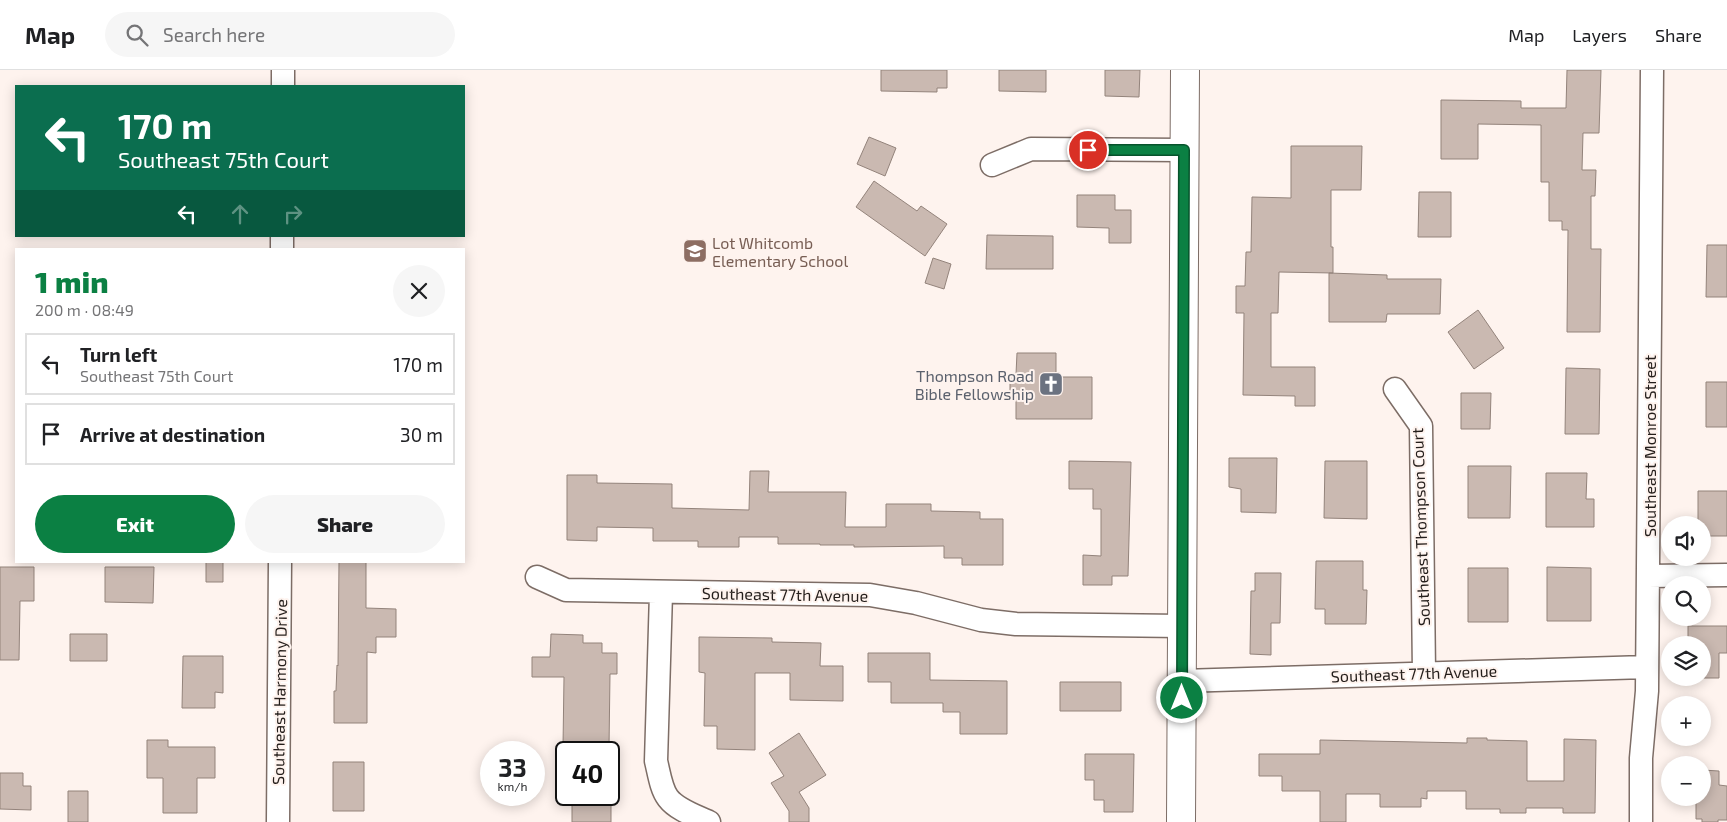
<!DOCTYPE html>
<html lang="en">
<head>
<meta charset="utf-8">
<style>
  :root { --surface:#fff; --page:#f6f6f6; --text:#202124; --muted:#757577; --line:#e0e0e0; --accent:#0b8043 }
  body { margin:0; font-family:"Exo 2",sans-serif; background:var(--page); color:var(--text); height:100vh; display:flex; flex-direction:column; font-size:19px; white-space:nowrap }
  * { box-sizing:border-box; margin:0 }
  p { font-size:16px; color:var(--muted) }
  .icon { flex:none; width:28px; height:28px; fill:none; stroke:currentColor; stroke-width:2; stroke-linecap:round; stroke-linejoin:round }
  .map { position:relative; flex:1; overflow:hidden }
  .panel { position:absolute; left:15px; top:178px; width:450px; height:315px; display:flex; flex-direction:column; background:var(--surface); border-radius:0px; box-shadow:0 2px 12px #0003 }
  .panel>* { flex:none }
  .hud { position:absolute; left:15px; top:15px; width:450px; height:152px; border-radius:0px; box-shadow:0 2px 12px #0003; background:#0b6e4f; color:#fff; overflow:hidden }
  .fabs { position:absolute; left:1661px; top:446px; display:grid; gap:10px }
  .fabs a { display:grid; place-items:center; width:50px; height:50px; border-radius:50%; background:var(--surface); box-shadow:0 2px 12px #0003; font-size:25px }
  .speed { position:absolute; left:480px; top:671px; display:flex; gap:10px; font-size:25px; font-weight:700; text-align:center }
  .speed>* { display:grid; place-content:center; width:65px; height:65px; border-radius:50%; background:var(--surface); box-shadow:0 2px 12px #0003; line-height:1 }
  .speed small { font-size:12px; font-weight:400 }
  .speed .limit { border:2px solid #111; border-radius:8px; background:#fff; color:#111 }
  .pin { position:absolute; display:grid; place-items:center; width:42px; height:42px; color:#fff; margin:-21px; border:2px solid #fff; border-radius:50%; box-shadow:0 1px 5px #0007 }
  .me { position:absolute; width:55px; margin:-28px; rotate:0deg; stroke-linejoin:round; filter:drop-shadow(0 0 4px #0008) }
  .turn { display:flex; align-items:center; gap:18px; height:105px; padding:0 20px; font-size:22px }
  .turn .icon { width:65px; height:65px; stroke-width:2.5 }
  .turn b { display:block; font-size:35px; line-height:42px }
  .lanes { display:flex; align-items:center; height:48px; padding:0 20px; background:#0003; justify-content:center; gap:25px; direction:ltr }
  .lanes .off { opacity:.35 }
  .round { display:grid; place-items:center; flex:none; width:52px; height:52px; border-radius:26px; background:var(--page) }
  .summary { display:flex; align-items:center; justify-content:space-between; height:85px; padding:0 20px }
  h1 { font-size:30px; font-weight:800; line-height:38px; color:var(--accent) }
  .action { display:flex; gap:10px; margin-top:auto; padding:10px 20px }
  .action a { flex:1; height:58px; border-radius:30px; background:var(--accent); color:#fff; font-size:20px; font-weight:800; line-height:58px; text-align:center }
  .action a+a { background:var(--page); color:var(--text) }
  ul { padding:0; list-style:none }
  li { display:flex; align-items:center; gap:15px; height:62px; margin:0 10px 8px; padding:0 10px; border:2px solid var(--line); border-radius:0px }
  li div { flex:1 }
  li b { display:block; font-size:19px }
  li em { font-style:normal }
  header { display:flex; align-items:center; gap:30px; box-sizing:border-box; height:70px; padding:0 25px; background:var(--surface); border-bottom:1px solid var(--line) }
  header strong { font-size:24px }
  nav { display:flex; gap:28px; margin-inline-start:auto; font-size:18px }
  .search { width:350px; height:45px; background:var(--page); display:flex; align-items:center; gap:12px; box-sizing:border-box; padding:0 18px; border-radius:28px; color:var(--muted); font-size:19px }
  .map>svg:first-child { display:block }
  .building { fill:#cab9b1; stroke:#93837b }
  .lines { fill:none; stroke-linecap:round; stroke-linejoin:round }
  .minor-casing { stroke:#7d6d66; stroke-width:25 }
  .tertiary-casing { stroke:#7d6d66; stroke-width:30 }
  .minor { stroke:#fff; stroke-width:22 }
  .tertiary { stroke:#fff; stroke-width:28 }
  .route-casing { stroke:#07532c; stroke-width:12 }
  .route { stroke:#0b8043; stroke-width:9 }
  .labels { text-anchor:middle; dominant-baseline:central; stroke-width:4; stroke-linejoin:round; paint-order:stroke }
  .education-label { font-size:16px; fill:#785e54; stroke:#fef3ee; text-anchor:start }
  .worship-label { font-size:16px; fill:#5b616d; stroke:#fef3ee; text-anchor:end }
  .street-label { font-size:16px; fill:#241e1b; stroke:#fef3ee }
</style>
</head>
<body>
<header>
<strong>Map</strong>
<div class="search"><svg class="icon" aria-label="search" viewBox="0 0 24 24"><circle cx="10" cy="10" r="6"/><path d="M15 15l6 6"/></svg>Search here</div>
<nav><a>Map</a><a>Layers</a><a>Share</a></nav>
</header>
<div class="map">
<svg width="1727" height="752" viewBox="0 0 1727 752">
  <rect width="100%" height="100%" fill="#fef3ee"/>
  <path class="building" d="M881 0H947V18H937V22L881 21Z
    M999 0H1046V22L999 21Z
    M1105 0H1140L1139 27 1105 26Z
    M1567 0H1601L1599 63H1583L1582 100H1596L1595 126H1591V179H1601L1600 262H1567L1568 160H1562V151H1549V112H1541V55L1478 54V89H1441V30L1521 31V38H1566Z
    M869 67 896 78 885 106 857 94Z
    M1291 76H1362L1361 120H1331V177H1333V203L1279 202 1278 243H1271V297H1315V336H1295V326L1243 325 1244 243H1236V216H1245L1246 182H1251L1252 127 1291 128Z
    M874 111 917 141 921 136 947 154 925 186 856 137Z
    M1419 122H1451V167H1418Z
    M1077 125H1115V140H1131V173H1109V158L1077 157Z
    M987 165 1053 166V199H986Z
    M1707 175H1727V227H1706Z
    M933 188 951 194 944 219 925 213Z
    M1329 203 1387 205V209H1441L1440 244H1387L1386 252H1329Z
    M1478 240 1504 278 1474 299 1448 262Z
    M1017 283H1056V307H1092V349H1016V321H1010V304H1016Z
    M1566 298 1600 299 1599 364H1565Z
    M1706 312H1727V357H1706Z
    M1461 323H1491L1490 359H1461Z
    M1229 388H1277L1276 443 1241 442V419L1229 417Z
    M1069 391 1131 392 1128 506H1112V515H1083V485L1101 486V439H1093V419H1069Z
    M1325 391H1367V449L1324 448Z
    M1468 396H1511L1510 448H1468Z
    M750 401H769L768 422H846L845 457H886V434H931V441L980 442V449H1003V495H962V488H944V476L854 477V475H820V474H778V467H739V477H698V471H653V458L597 457V471L567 470V405H597V413L672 414V438L749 440Z
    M1546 403H1587L1586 429H1594V457H1546Z
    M1698 421H1727V466H1702V455H1698Z
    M206 491H223V512H206Z
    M339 491H366V538L396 539V567H376V583L367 582V653H334V621H336L337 595 338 596Z
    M1316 491H1363V520H1367L1366 554H1325V539H1315Z
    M0 497H34V531H20L19 590H0Z
    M105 497H154L153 533 105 532Z
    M1547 497 1591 498V551H1547Z
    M1468 498H1508V552H1468Z
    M1255 503H1281L1280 553H1271V585L1250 584 1251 521H1255Z
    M1688 556H1727V583H1719V608H1697H1702V575H1688Z
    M70 564H107V591H70Z
    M551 564 583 565V573H602V583H617V604H610L609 677 563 676 564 607H532V587H550Z
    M699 567 772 568V572L821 573 820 596H843V631L790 630V603H755V680L717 679V656H704L705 603 699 602Z
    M868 583H930V610L1007 611V664H960V642H943V633H891V612H868Z
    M183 586H223V623L215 622V638H182Z
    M1060 612H1121V641H1060Z
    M799 663 826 705 799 722 809 738V752H789V741L771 713 784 706 769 683Z
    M1467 668H1487V670L1527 671V711H1564V669L1596 670 1595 743H1563V738H1526V743H1500V739H1466V721H1427V729L1421 728V737H1380V724H1346V752H1320V721H1282V706H1259V684H1320V670L1467 673Z
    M147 670H168V677H215V708H197V743H163V708H147Z
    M1085 684H1134L1133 742H1104V730H1094V710H1085Z
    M333 692H364V741H333Z
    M1702 700 1719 701V715L1727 716V750H1718V752H1702V749H1696V728H1702Z
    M0 703H23V716H31V740L0 739Z
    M68 721H88V752H68Z
    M572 725H611V752H572Z"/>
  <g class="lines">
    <defs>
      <path id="minor" d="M283 16V0
        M992 95 1031 79 1184 80
        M282 179V166
        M1395 319 1421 356 1424 603
        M1648 506 1727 505
        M537 507 566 520 870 525 916 533 981 550 1016 554 1182 556
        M661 523 656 691C659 703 661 719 668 728 677 740 696 746 709 752
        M1182 611 1646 597
        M278 752 280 491
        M1641 752V688L1647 621 1652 0"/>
      <path id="tertiary" d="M1181 752 1185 0"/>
    </defs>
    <use href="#minor" class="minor-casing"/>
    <use href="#tertiary" class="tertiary-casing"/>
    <use href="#minor" class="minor"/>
    <use href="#tertiary" class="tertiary"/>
  </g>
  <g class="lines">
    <defs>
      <path id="route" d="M1088 80H1184L1182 628"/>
    </defs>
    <use href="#route" class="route-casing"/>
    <use href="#route" class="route"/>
  </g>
  <defs>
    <symbol id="school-square" viewBox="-11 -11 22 22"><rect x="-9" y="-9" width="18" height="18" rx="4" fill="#8d6e63" stroke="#fef3ee"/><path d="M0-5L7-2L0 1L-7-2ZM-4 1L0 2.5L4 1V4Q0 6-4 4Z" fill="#fff"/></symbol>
    <symbol id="church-square" viewBox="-11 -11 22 22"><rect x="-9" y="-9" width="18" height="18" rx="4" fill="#6b7280" stroke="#fef3ee"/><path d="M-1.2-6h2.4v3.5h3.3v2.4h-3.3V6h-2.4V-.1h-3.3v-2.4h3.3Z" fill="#fff"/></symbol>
  </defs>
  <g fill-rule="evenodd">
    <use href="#school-square" x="681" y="167" width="28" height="28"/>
    <use href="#church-square" x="1037" y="300" width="28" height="28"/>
  </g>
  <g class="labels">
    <g class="education-label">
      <text x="712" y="172">Lot Whitcomb<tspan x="712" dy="18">Elementary School</tspan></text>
    </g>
    <g class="worship-label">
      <text x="1034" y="305">Thompson Road<tspan x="1034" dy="18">Bible Fellowship</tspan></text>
    </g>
    <g class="street-label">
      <text transform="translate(1649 376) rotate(-90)">Southeast Monroe Street</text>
      <text transform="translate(1420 457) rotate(-92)">Southeast Thompson Court</text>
      <text transform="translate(785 524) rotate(1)">Southeast 77th Avenue</text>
      <text transform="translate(1414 603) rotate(-2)">Southeast 77th Avenue</text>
      <text transform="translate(279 622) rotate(-89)">Southeast Harmony Drive</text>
    </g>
  </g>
</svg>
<div class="fabs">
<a><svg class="icon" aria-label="sound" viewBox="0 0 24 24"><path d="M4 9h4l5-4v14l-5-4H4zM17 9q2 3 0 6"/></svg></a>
<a><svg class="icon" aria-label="search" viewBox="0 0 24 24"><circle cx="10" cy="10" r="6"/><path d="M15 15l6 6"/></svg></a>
<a><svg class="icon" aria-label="layers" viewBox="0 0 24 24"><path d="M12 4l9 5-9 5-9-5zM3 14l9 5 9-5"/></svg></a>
<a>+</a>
<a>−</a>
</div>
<div class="speed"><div>33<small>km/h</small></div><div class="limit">40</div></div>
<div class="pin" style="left:1088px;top:80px;background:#d93025"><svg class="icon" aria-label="arrive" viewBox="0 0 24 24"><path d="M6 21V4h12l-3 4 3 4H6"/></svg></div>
<svg class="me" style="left:1182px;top:628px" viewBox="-20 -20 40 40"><circle r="17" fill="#0b8043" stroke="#fff" stroke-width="3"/><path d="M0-11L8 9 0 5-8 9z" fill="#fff"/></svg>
<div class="hud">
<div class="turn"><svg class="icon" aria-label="left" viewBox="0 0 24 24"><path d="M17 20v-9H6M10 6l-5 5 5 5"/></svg><div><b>170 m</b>Southeast 75th Court</div></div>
<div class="lanes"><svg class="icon" aria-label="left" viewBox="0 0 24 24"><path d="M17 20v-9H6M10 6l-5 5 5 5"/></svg><svg class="icon off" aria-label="ahead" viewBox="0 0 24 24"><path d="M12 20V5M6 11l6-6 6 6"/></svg><svg class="icon off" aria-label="right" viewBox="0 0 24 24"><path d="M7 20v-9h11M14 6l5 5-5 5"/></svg></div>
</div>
<section class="panel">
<div class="summary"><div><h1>1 min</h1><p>200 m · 08:49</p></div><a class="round"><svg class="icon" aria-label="close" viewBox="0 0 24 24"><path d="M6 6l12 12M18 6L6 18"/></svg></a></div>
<ul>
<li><svg class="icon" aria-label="left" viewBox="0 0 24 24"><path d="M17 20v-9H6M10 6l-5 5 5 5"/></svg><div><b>Turn left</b><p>Southeast 75th Court</p></div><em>170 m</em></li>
<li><svg class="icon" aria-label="arrive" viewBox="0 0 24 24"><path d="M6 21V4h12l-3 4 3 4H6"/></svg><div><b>Arrive at destination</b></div><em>30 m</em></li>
</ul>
<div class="action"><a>Exit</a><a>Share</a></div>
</section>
</div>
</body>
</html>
